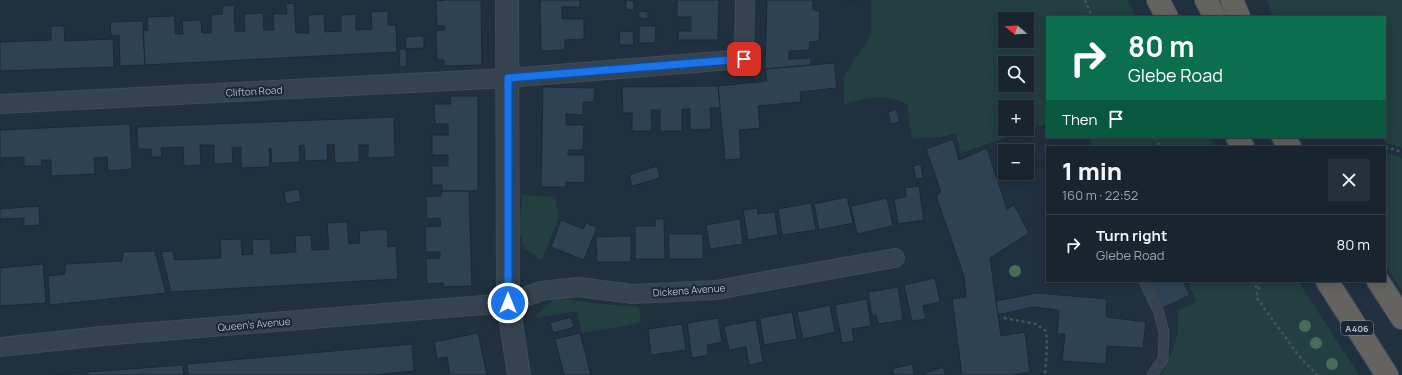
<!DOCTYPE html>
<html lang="en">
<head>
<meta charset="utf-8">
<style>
  :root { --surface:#19242f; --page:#26303b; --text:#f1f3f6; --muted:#9fa4aa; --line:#37414b }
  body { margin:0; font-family:Manrope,sans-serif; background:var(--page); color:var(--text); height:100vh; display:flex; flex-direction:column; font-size:15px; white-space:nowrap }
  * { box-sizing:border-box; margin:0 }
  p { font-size:13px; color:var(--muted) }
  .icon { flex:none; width:22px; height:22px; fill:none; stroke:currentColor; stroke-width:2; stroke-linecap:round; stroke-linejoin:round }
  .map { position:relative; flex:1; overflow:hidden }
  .sheet { position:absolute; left:1046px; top:146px; width:340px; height:136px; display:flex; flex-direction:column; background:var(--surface); border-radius:0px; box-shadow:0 2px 10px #0003,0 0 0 1px var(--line) }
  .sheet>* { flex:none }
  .hud { position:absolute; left:1046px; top:16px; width:340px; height:122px; border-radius:0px; box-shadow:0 2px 10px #0003,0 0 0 1px var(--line); background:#0b6e4f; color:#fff; overflow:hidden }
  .needle { width:26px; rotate:288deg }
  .tools { position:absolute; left:998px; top:12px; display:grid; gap:8px }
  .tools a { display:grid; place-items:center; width:36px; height:36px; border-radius:0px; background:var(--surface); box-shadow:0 2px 10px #0003,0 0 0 1px var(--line); font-size:20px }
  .pin { position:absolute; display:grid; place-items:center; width:34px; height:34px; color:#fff; margin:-17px; border-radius:8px; box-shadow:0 2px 6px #0006 }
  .me { position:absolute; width:44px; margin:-22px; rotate:0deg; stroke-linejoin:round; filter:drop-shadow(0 0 3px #0008) }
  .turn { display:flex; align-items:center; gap:14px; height:84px; padding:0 16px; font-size:18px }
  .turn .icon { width:52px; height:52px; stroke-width:2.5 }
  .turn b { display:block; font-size:28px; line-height:34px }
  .then { display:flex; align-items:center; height:38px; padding:0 16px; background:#0003; gap:8px; font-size:15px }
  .round { display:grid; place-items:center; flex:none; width:42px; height:42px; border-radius:0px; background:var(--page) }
  .overview { display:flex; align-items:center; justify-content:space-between; height:68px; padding:0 16px }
  h1 { font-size:24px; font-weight:800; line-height:30px }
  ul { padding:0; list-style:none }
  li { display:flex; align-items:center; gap:12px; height:60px; padding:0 16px; border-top:1px solid var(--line) }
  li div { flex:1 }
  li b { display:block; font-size:15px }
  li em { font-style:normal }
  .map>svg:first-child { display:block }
  .green { fill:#233f40; fill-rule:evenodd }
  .building { fill:#2f4254; stroke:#1c2936 }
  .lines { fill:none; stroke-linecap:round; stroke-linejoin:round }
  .service-casing { stroke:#3e4b58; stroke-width:11 }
  .minor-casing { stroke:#3e4b58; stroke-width:20 }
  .tertiary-casing { stroke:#3e4b58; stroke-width:24 }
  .trunk-casing { stroke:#404d5a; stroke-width:24 }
  .path { stroke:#3c5858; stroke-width:2.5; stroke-dasharray:3 3; stroke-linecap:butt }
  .service { stroke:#35424f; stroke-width:9 }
  .minor { stroke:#35424f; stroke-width:18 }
  .tertiary { stroke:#35424f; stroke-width:22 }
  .trunk { stroke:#646360; stroke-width:22 }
  .tree { fill:#476c59 }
  .route-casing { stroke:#114b97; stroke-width:10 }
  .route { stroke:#1a73e8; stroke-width:7 }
  .labels { text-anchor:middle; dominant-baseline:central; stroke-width:4; stroke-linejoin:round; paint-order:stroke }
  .shield { fill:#1a2734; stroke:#84909d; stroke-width:1 }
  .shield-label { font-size:9px; font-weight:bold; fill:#b1bdca }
  .street-label { font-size:10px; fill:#b1bdca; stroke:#1a2734 }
</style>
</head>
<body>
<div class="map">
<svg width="1402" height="375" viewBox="0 0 1402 375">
  <rect width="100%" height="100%" fill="#21303f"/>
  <path class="green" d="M871 0H1127L1137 17H1047V124L961 153 956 133 942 137 912 139 907 104C884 93 868 98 844 104V76L871 35ZM1005 19H1027V41H1005ZM1005 63H1027V85H1005ZM1005 107H1027V129H1005Z
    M1267 0H1402V148L1385 142 1381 137H1385V17H1274Z
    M1088 137H1209L1215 147H1093Z
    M1385 153H1388L1402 158V291L1385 265Z
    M522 195 555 197 559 217 542 260 525 249 519 232Z
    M1188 281H1298L1359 375H1161L1173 349 1178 332V311L1196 302Z
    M566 299 601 304 639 307 641 322 619 327 582 333 577 311 534 318 553 300Z"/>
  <path class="building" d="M446 0H481L482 65 444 66V60H437L436 30H445V26H437L436 1Z
    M540 0H580V7H562V19H584V39L565 40V50L541 51Z
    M626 0 634 1V10H626Z
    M677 0H719L718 40H678V31H691V17H677Z
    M767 0H813V10L820 11 819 41 809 42 810 50 789 51V59L811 58V65L765 69Z
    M847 0H861V1H847Z
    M294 3 296 33H309L308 15 324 14 325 32 341 31V15L356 14V30L372 29 371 12 388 11V25H396L397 52 145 65 143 31 148 30 147 17 175 16V34H183L182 21 201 20 202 33H211V15L223 14 222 6 234 5 235 32 245 31 244 14 263 13 264 30H274L273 14H287L286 4Z
    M639 11 648 12V19L639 18Z
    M143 21 145 65 120 66 119 35 111 36 110 22Z
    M51 26H64L65 41 113 39 114 67 0 71V42L51 40Z
    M639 26H656L655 43H639Z
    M633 31 634 45H620L619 32Z
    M424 36V48L406 49 405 37Z
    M399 49H406L407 66 400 67Z
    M834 63 837 88 800 92 801 102 758 106 760 128 739 130 741 159 725 160 718 86 767 81 765 69Z
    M718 86 720 108H710L711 129 690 130V109H682V131H660V110H651L652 131H632V113H623L622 87Z
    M543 87 595 88 594 102H583V115L566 114V125H584L583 150H568V155H585V183L566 182V187H541Z
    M450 96H478V191H442V185H432V166H448V155H432V135H448V124H435L434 104H451Z
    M896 109 900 122 891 124 888 112Z
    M394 117 395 157 368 158V145H359V162L335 163 334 144 327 145 328 160 305 161 304 145 299 146 300 162 272 163 271 148H269L270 167 241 168V147L232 148 233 163 214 164V145H200L201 165 184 166 183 147 161 148 162 157H152L151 149H138L137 127Z
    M130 124 132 169 108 171 107 157 94 158 95 174 51 176V160H41L42 166H24V157L1 158V167H0V130Z
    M953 139 959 160 987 148 1007 209 1014 205 1029 233 990 258 1001 336 1025 332 1030 372 1013 375H962L952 299 966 297 964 276 936 196 941 192 926 149Z
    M921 164 923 178 916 179 913 166Z
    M657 166 660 178 632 186 629 175Z
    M919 186 924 220 898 224 894 199 906 197 905 188Z
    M299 189 301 201 286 204 284 192Z
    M442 191H469L472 286 443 287V283L427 284 426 259 440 258V252H426L425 227 441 226 440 218 427 219 426 197 441 196Z
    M847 197 853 223 819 230 814 204Z
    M887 198 893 226 857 234 851 206Z
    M811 203 816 230 782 235 778 209Z
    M39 206 40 225 24 226V218L0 219V209Z
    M757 208 758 214 775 212 778 235 748 240 743 210Z
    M655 219H664L665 259H635V226H655Z
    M740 219 743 244 710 249 706 225Z
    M561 220 583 229 586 223 597 227 584 260 551 247Z
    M347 222 349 244 360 243 359 231 387 229 388 247 396 246 398 279 171 292 161 252 173 251 174 260 221 258 220 240 241 239 242 255 253 254 252 240 270 239 271 254 296 252 295 236 311 235 312 250 329 249 327 223Z
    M669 234H703V259H669Z
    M631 236V262H597L596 237Z
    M155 251 166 293 50 305 48 276 65 274V264L122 261 123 252Z
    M43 264 46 303 0 306V268Z
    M935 278 940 302 923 306 926 319 912 321 904 285Z
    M1150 281H1183L1190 295 1163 308Z
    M898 287 903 320 878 324 876 315H872L868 292Z
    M1037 293 1107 299 1106 317 1146 322 1143 348 1107 346 1106 364 1062 361 1065 334H1057L1059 310 1033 307 998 315 996 301Z
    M867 299 871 326 852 329 854 341 842 343 835 305Z
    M830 305 835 332 803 339 797 312Z
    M792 312 797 339 764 345 760 318Z
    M571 317 574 327 553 333 550 323Z
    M718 318 722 342 707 345 708 355 692 358 687 323Z
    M756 320 763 362 749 365 746 347 729 350 724 326Z
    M682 324 686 350 651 355 648 329Z
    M478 333 487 375H450L447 357 437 359 434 342Z
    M580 333 591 375H564L555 339Z
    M412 344 414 371 375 375H188L187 364Z
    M912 364 914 375H894L892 369Z
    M183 365 184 375H88V372Z
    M943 367 946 375H925V373Z
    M83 373V375H54Z"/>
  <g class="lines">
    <defs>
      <path id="service" d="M1144 281 1158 310 1164 332 1163 359 1152 375"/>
      <path id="minor" d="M0 104 508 78 744 59 745 0
        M0 347 102 336 508 303 541 291 578 287 633 294 716 290 895 258"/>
      <path id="tertiary" d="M507 0 508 303 519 375"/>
      <path id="trunk" d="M1158 0 1167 17
        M1206 0 1215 17
        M1232 0 1239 17
        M1237 137 1243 147
        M1283 137 1290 147
        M1327 281 1387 375
        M1378 281 1402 318"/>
    </defs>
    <use href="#service" class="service-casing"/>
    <use href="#minor" class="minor-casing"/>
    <use href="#tertiary" class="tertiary-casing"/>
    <use href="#trunk" class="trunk-casing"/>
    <path class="path" d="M1085 0 1092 17
      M1155 137 1159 145 1163 147
      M1385 148H1389L1402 152
      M1251 281 1258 289
      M1261 281 1256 297 1299 356 1317 375
      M1004 318 1036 324 1046 331 1047 346 1045 375"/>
    <use href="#service" class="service"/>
    <use href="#minor" class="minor"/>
    <use href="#tertiary" class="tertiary"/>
    <use href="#trunk" class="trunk"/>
  </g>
  <g class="tree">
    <circle cx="1015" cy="271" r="6"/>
    <circle cx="1305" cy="326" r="6"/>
    <circle cx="1316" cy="343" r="6"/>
    <circle cx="1332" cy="364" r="6"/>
  </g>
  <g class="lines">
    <defs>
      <path id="route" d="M508 303V78L744 59"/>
    </defs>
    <use href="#route" class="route-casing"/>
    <use href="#route" class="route"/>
  </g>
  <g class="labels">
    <rect class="shield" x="1341" y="321" width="32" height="14" rx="3"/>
    <g class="shield-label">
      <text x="1357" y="328">A406</text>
    </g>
    <g class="street-label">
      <text transform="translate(254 91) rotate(-3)">Clifton Road</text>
      <text transform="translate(689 290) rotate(-4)">Dickens Avenue</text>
      <text transform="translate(254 324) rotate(-5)">Queen's Avenue</text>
    </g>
  </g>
</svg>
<div class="tools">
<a><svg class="needle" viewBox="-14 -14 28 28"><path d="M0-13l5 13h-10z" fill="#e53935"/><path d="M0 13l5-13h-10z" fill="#9fa4aa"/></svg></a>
<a><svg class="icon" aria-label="search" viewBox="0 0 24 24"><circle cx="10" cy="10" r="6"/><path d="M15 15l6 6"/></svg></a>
<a>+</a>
<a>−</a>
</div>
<div class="pin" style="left:744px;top:59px;background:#d93025"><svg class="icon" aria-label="arrive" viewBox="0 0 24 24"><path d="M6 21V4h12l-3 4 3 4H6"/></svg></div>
<svg class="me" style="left:508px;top:303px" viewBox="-20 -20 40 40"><circle r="17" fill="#1a73e8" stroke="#fff" stroke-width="3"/><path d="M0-11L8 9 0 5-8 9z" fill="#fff"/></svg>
<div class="hud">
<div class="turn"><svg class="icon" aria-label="right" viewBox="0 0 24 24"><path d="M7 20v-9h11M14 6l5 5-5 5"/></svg><div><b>80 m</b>Glebe Road</div></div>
<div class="then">Then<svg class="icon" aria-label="arrive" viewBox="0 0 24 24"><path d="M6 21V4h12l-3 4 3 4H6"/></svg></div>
</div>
<section class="sheet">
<div class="overview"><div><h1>1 min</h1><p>160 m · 22:52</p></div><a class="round"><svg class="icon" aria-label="close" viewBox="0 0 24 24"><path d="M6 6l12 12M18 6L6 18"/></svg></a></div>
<ul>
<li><svg class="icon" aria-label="right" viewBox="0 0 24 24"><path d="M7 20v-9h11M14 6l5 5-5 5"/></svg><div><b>Turn right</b><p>Glebe Road</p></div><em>80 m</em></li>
</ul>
</section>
</div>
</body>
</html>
